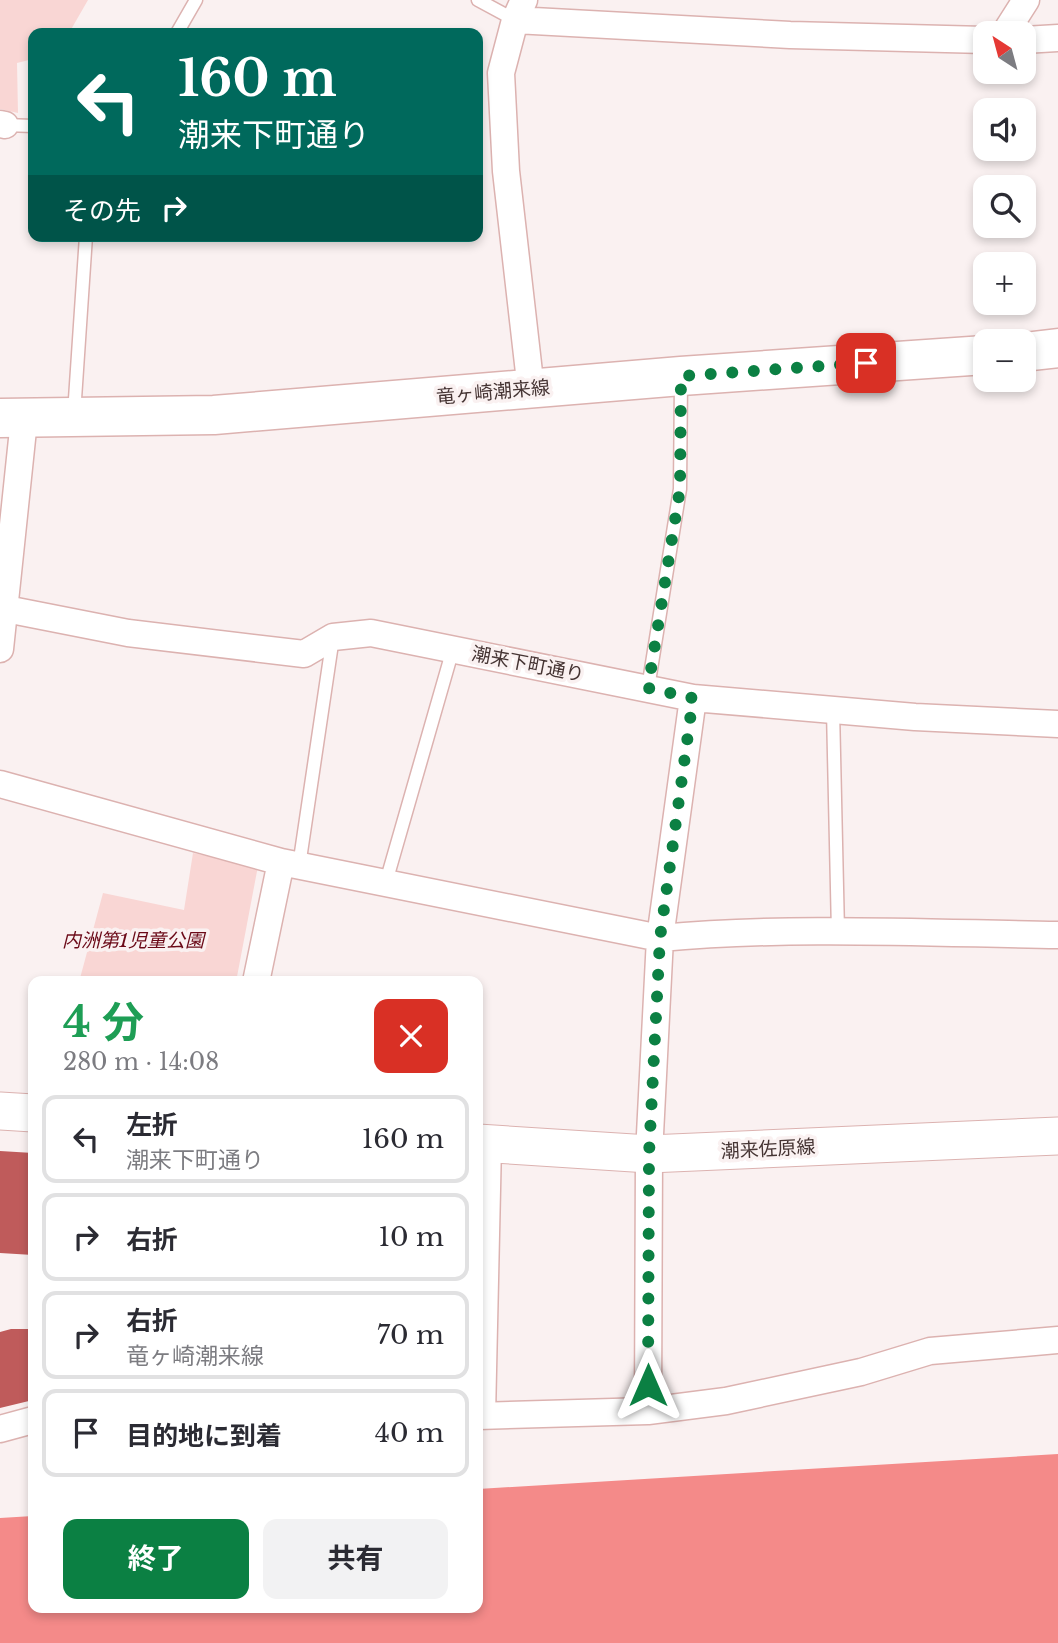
<!DOCTYPE html>
<html lang="ja">
<head>
<meta charset="utf-8">
<style>
  :root { --surface:#fff; --page:#f2f2f3; --text:#2b2b33; --muted:#7c7c81; --line:#e1e1e2; --accent:#0b8043 }
  body { margin:0; font-family:"Libre Baskerville","Noto Sans JP",serif; background:var(--page); color:var(--text); height:100vh; display:flex; flex-direction:column; font-size:26px; white-space:nowrap }
  * { box-sizing:border-box; margin:0 }
  p { font-size:23px; color:var(--muted) }
  .icon { flex:none; width:38px; height:38px; fill:none; stroke:currentColor; stroke-width:2; stroke-linecap:round; stroke-linejoin:round }
  .map { position:relative; flex:1; overflow:hidden }
  .side { position:absolute; left:28px; top:976px; width:455px; height:637px; display:flex; flex-direction:column; background:var(--surface); border-radius:14px; box-shadow:0 4px 10px #0003 }
  .side>* { flex:none }
  .banner { position:absolute; left:28px; top:28px; width:455px; height:214px; border-radius:14px; box-shadow:0 4px 10px #0003; background:#00695c; color:#fff; overflow:hidden }
  .needle { width:46px; rotate:324deg }
  .fabs { position:absolute; left:973px; top:21px; display:grid; gap:14px }
  .fabs a { display:grid; place-items:center; width:63px; height:63px; border-radius:14px; background:var(--surface); box-shadow:0 4px 10px #0003; font-size:35px }
  .pin { position:absolute; display:grid; place-items:center; width:60px; height:60px; color:#fff; margin:-30px; border-radius:14px; box-shadow:0 4px 10px #0006 }
  .me { position:absolute; width:77px; margin:-38px; rotate:0deg; stroke-linejoin:round; filter:drop-shadow(0 0 5px #0008) }
  .turn { display:flex; align-items:center; gap:24px; height:147px; padding:0 35px; font-size:32px }
  .turn .icon { width:91px; height:91px; stroke-width:2.5 }
  .turn b { display:block; font-size:49px; line-height:60px }
  .then { display:flex; align-items:center; height:66px; padding:0 35px; background:#0003; gap:14px; font-size:26px }
  .round { display:grid; place-items:center; flex:none; width:74px; height:74px; border-radius:14px; background:var(--page) }
  .headline { display:flex; align-items:center; justify-content:space-between; height:119px; padding:0 35px }
  h1 { font-size:42px; font-weight:700; line-height:52px; color:#1e9e55 }
  .cta { display:flex; gap:14px; margin-top:auto; padding:14px 35px }
  .cta a { flex:1; height:80px; border-radius:14px; background:var(--accent); color:#fff; font-size:28px; font-weight:700; line-height:80px; text-align:center }
  .cta a+a { background:var(--page); color:var(--text) }
  ul { padding:0; list-style:none }
  li { display:flex; align-items:center; gap:21px; height:88px; margin:0 14px 10px; padding:0 21px; border:4px solid var(--line); border-radius:14px }
  li div { flex:1 }
  li b { display:block; font-size:26px }
  li em { font-style:normal }
  .map>svg:first-child { display:block }
  .green { fill:#f9d6d4 }
  .water { fill:#f48a89 }
  .building { fill:#bf5b5b }
  .lines { fill:none; stroke-linecap:round; stroke-linejoin:round }
  .lane-casing { stroke:#dcb2b0; stroke-width:15 }
  .street-casing { stroke:#dcb2b0; stroke-width:29 }
  .secondary-casing { stroke:#dcb2b0; stroke-width:39 }
  .primary-casing { stroke:#dcb2b0; stroke-width:41 }
  .lane { stroke:#fff; stroke-width:12 }
  .street { stroke:#fff; stroke-width:26 }
  .secondary { stroke:#fff; stroke-width:37 }
  .primary { stroke:#fff; stroke-width:38 }
  .route { stroke:#0b8043; stroke-width:12; stroke-dasharray:0 21.6 }
  .labels { text-anchor:middle; dominant-baseline:central; stroke-width:7; stroke-linejoin:round; paint-order:stroke }
  .street-label { font-size:19px; fill:#453433; stroke:#faf1f1 }
  .park-label { font-size:19px; font-style:italic; fill:#6b0a18; stroke:#faf1f1 }
</style>
</head>
<body>
<div class="map">
<svg width="1058" height="1643" viewBox="0 0 1058 1643">
  <rect width="100%" height="100%" fill="#faf1f1"/>
  <path class="green" d="M0 0H88L69 33H33V59L17 63 18 113 0 109Z
    M193 853 258 866 236 982H79L103 893 184 910Z"/>
  <path class="water" d="M1058 1454V1643H0V1518L33 1516V1608H478V1489Z"/>
  <path class="building" d="M0 1151 33 1153V1255L0 1253Z
    M11 1329H33V1400L0 1408V1332Z"/>
  <g class="lines">
    <defs>
      <path id="lane" d="M478 0 515 20
        M177 33 196 0
        M5 125 33 126
        M74 414 86 236
        M648 688 680 489 681 380
        M833 710 838 932
        M299 866 333 637
        M386 882 453 649"/>
      <path id="street" d="M524 0 515 20 501 73 506 171 531 390
        M515 20 790 35 985 40
        M1005 33 1026 0
        M1024 40 1058 38
        M0 124 5 125
        M6 609 128 633 304 654 333 637 371 633 693 698 915 717 1058 724
        M0 649 24 420
        M0 784 281 862 660 938C792 926 926 933 1058 935
        M256 982 281 862
        M648 1411 649 1154 660 938 693 698
        M478 1416 648 1411 726 1401 861 1372 930 1351 1058 1340
        M482 1416 488 1144
        M0 1429 33 1420"/>
      <path id="secondary" d="M0 1111 33 1113
        M478 1143 649 1154 1058 1136"/>
      <path id="primary" d="M1024 352 1058 348
        M0 418 214 415 681 376 985 355"/>
    </defs>
    <use href="#lane" class="lane-casing"/>
    <use href="#street" class="street-casing"/>
    <use href="#secondary" class="secondary-casing"/>
    <use href="#primary" class="primary-casing"/>
    <use href="#lane" class="lane"/>
    <use href="#street" class="street"/>
    <use href="#secondary" class="secondary"/>
    <use href="#primary" class="primary"/>
  </g>
  <g class="lines">
    <path class="route" d="M648 1385 649 1154 660 938 693 698 648 688 680 489 681 376 866 363"/>
  </g>
  <g class="labels">
    <g class="street-label">
      <text transform="translate(493 392) rotate(-5)">竜ヶ崎潮来線</text>
      <text transform="translate(528 664) rotate(11)">潮来下町通り</text>
      <text transform="translate(768 1149) rotate(-3)">潮来佐原線</text>
    </g>
    <g class="park-label">
      <text x="133" y="940">内洲第1児童公園</text>
    </g>
  </g>
</svg>
<div class="fabs">
<a><svg class="needle" viewBox="-14 -14 28 28"><path d="M0-13l5 13h-10z" fill="#e53935"/><path d="M0 13l5-13h-10z" fill="#7c7c81"/></svg></a>
<a><svg class="icon" aria-label="sound" viewBox="0 0 24 24"><path d="M4 9h4l5-4v14l-5-4H4zM17 9q2 3 0 6"/></svg></a>
<a><svg class="icon" aria-label="search" viewBox="0 0 24 24"><circle cx="10" cy="10" r="6"/><path d="M15 15l6 6"/></svg></a>
<a>+</a>
<a>−</a>
</div>
<div class="pin" style="left:866px;top:363px;background:#d93025"><svg class="icon" aria-label="arrive" viewBox="0 0 24 24"><path d="M6 21V4h12l-3 4 3 4H6"/></svg></div>
<svg class="me" style="left:648px;top:1385px" viewBox="-20 -20 40 40"><path d="M0-17L14 15 0 8-14 15z" fill="#0b8043" stroke="#fff" stroke-width="4"/></svg>
<div class="banner">
<div class="turn"><svg class="icon" aria-label="left" viewBox="0 0 24 24"><path d="M17 20v-9H6M10 6l-5 5 5 5"/></svg><div><b>160 m</b>潮来下町通り</div></div>
<div class="then">その先<svg class="icon" aria-label="right" viewBox="0 0 24 24"><path d="M7 20v-9h11M14 6l5 5-5 5"/></svg></div>
</div>
<section class="side">
<div class="headline"><div><h1>4 分</h1><p>280 m · 14:08</p></div><a class="round" style="background:#d93025;color:#fff"><svg class="icon" aria-label="close" viewBox="0 0 24 24"><path d="M6 6l12 12M18 6L6 18"/></svg></a></div>
<ul>
<li><svg class="icon" aria-label="left" viewBox="0 0 24 24"><path d="M17 20v-9H6M10 6l-5 5 5 5"/></svg><div><b>左折</b><p>潮来下町通り</p></div><em>160 m</em></li>
<li><svg class="icon" aria-label="right" viewBox="0 0 24 24"><path d="M7 20v-9h11M14 6l5 5-5 5"/></svg><div><b>右折</b></div><em>10 m</em></li>
<li><svg class="icon" aria-label="right" viewBox="0 0 24 24"><path d="M7 20v-9h11M14 6l5 5-5 5"/></svg><div><b>右折</b><p>竜ヶ崎潮来線</p></div><em>70 m</em></li>
<li><svg class="icon" aria-label="arrive" viewBox="0 0 24 24"><path d="M6 21V4h12l-3 4 3 4H6"/></svg><div><b>目的地に到着</b></div><em>40 m</em></li>
</ul>
<div class="cta"><a>終了</a><a>共有</a></div>
</section>
</div>
</body>
</html>
